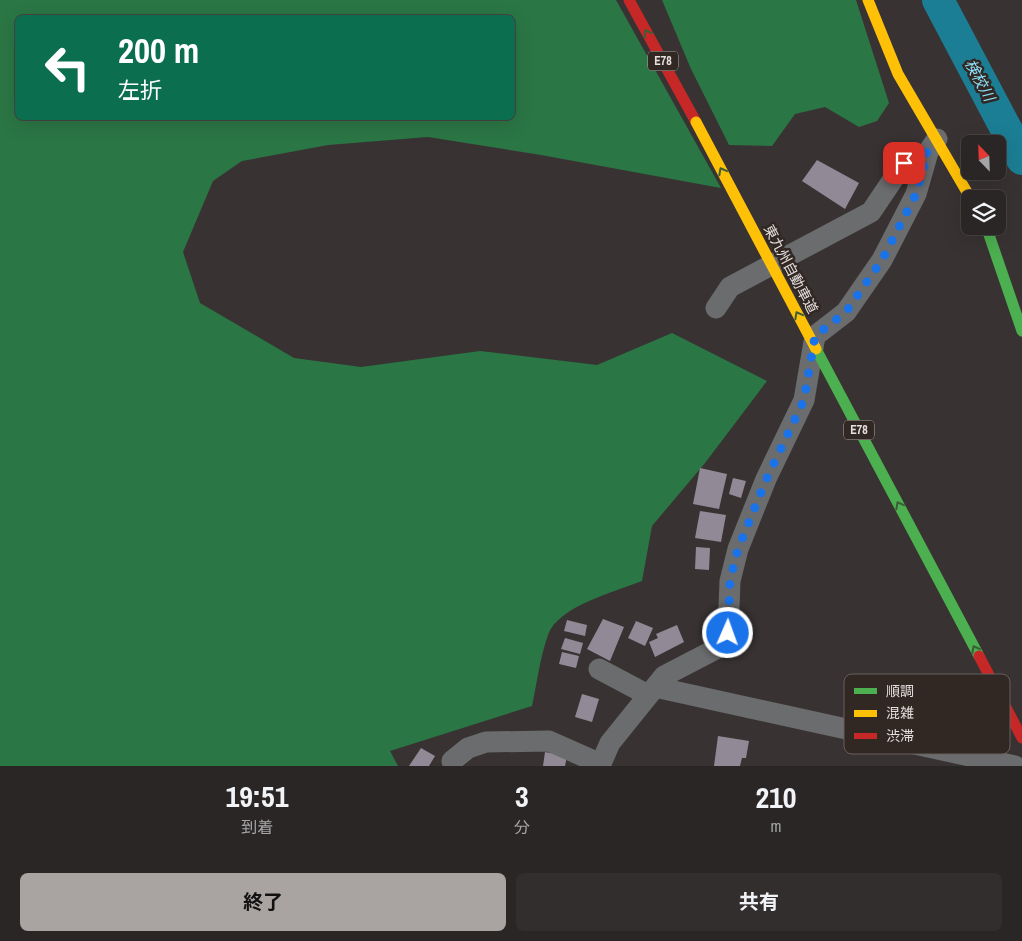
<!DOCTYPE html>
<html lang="ja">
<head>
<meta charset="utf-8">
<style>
  :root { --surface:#2a2626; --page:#322e2e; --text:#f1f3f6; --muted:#a5a5a7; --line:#464343; --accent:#a9a3a1 }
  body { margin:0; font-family:"Archivo Narrow","Noto Sans JP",sans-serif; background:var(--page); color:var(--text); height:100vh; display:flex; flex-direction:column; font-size:19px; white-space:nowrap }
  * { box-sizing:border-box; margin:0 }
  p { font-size:16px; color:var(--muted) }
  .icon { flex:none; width:28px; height:28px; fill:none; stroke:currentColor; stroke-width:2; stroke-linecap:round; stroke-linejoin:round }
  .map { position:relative; height:766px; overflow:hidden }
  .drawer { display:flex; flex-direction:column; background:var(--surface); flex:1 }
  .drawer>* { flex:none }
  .hud { position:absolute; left:15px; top:15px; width:500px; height:105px; border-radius:8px; box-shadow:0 5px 20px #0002,0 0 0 1px var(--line); background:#0b6e4f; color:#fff; overflow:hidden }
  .needle { width:32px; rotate:337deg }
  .tools { position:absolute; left:961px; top:135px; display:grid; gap:10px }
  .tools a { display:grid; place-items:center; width:45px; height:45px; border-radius:8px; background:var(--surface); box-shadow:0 5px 20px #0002,0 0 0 1px var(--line); font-size:25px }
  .pin { position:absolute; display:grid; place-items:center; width:42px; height:42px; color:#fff; margin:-21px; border-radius:10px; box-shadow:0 2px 8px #0006 }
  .me { position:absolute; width:55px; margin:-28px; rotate:2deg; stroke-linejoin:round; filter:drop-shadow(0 0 4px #0008) }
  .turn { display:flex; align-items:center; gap:18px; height:105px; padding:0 20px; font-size:22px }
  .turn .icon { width:65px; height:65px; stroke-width:2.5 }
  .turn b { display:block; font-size:35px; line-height:42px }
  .eta { display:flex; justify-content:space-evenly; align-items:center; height:85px; text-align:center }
  .eta b { font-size:30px; font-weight:700; line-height:35px }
  .cta { display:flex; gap:10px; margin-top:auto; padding:10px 20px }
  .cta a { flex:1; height:58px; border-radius:8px; background:var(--accent); color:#111; font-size:20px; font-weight:700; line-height:58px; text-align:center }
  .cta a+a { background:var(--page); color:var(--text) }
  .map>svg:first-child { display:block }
  .forest { fill:#2b7645; fill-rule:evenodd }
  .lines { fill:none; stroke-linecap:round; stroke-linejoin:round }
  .river { stroke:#1b7e94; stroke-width:32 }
  .building { fill:#918996 }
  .street { stroke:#6b6c6d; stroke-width:21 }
  .fast { stroke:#4caf50; stroke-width:11 }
  .slow { stroke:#ffc107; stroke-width:11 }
  .jam { stroke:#c62828; stroke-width:11 }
  .fast-bridge { stroke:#4caf50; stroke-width:11 }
  .slow-bridge { stroke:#ffc107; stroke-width:11 }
  .jam-bridge { stroke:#c62828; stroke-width:11 }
  .oneway { stroke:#3c5e36 }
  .route { stroke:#1a73e8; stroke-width:9; stroke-dasharray:0 16.2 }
  .labels { text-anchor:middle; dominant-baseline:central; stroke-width:5; stroke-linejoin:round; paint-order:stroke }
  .shield { fill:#312824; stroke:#b0a8a6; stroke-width:1 }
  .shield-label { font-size:12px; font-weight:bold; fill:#e6dfdd }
  .street-label { font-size:14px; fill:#e6dfdd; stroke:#312824 }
  .water-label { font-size:15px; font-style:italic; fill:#8ee5fe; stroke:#312824 }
  .key { fill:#312824; stroke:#675f5c; stroke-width:1 }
  .key-label { font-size:14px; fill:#e6dfdd }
</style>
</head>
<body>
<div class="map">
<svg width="1022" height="766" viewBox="0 0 1022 766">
  <rect width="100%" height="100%" fill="#383332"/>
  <path class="forest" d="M0 0H616L721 188 541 155 428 137 328 145 242 161 213 181 183 252 200 303 294 358 361 367 480 351 597 365 672 333 767 381 705 463 652 526 642 581C615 592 558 606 548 635 540 657 537 683 532 706L390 751 398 766H0ZM18 18H512V118H18Z
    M662 0H856L889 103 877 121 859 127 825 107 795 114 772 146 729 145 691 69Z"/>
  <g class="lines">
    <path class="river" d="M938 0 1022 159"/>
  </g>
  <path class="building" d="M817 160 859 183 845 209 802 181Z
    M700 468 727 474 719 509 693 504Z
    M733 478 746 481 741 498 729 494Z
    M700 511 726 515 721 542 695 538Z
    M696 547 710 548 709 570 695 569Z
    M603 619 624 627 610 661 587 649Z
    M567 620 587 625 585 636 564 631Z
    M636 621 653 628 645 646 628 638Z
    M677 625 684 642 655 657 649 642 658 638 656 634Z
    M565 638 583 643 580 654 561 649Z
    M562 652 579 656 576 668 559 664Z
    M582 694 599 699 592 722 575 717Z
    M718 736 749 741 746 758H742L740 766H714Z
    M421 748 435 756 429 766H409Z
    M545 752 567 756 565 766H543Z"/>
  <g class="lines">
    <path class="street" d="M716 308 730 287 871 212 904 163 928 152
      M599 669 648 695
      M655 687 1015 766
      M452 761 468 748 486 742 549 741 601 764
      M601 766 602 761 610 743 664 676 716 649 728 633 730 581 738 549 766 479 804 400 815 336 846 312 882 260 916 194 928 152 937 139"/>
    <path class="fast" d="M986 226 1022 331"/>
    <path class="slow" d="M868 0 898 74 971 199"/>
    <path class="jam" d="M629 0 696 122"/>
    <path class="fast-bridge" d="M816 349 979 656"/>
    <path class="slow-bridge" d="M696 122 816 349"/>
    <path class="jam-bridge" d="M979 656 1022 738"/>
  </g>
  <defs><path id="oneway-chevron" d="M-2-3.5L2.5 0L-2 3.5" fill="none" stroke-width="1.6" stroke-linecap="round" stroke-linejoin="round" transform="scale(1.25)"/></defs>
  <g class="oneway">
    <use href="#oneway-chevron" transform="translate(647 33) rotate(-119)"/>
    <use href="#oneway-chevron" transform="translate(722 171) rotate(-118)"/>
    <use href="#oneway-chevron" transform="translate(798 315) rotate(-118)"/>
    <use href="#oneway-chevron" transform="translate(899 505) rotate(-118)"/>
    <use href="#oneway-chevron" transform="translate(975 649) rotate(-118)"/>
  </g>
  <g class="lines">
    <path class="route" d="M728 633 730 580 738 549 766 480 804 400 815 336 846 312 882 260 916 194 928 152 904 163"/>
  </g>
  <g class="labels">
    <g class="shield">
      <rect x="648" y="51.5" width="30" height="19" rx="4"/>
      <rect x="844" y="420.5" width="30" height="19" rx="4"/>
    </g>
    <g class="shield-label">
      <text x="663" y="61">E78</text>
      <text x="859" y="430">E78</text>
    </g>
    <g class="street-label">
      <text transform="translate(791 269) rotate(62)">東九州自動車道</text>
    </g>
    <g class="water-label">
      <text transform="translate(980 80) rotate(62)">検校川</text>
    </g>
  </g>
  <rect x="844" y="674" width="166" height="80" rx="8" class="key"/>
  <rect x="854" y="688" width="23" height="6" fill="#4caf50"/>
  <rect x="854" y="710" width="23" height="7" fill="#ffc107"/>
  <rect x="854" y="733" width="23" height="6" fill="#c62828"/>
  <g class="key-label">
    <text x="886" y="696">順調</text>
    <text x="886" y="718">混雑</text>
    <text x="886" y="741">渋滞</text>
  </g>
</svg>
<div class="tools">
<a><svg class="needle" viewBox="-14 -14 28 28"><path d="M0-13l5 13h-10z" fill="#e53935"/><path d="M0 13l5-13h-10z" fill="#a5a5a7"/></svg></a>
<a><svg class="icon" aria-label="layers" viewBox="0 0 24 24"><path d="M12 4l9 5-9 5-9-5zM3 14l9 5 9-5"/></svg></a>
</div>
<div class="pin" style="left:904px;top:163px;background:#d93025"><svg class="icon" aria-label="arrive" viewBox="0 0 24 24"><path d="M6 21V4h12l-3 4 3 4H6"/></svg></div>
<svg class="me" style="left:728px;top:633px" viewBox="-20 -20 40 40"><circle r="17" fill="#1a73e8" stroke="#fff" stroke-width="3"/><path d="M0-11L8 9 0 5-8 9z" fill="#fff"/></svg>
<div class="hud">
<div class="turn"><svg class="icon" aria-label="left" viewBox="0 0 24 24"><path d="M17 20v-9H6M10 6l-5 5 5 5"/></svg><div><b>200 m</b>左折</div></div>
</div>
</div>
<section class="drawer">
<div class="eta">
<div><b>19:51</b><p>到着</p></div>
<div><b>3</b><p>分</p></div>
<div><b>210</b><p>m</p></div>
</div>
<div class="cta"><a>終了</a><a>共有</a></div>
</section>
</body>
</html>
